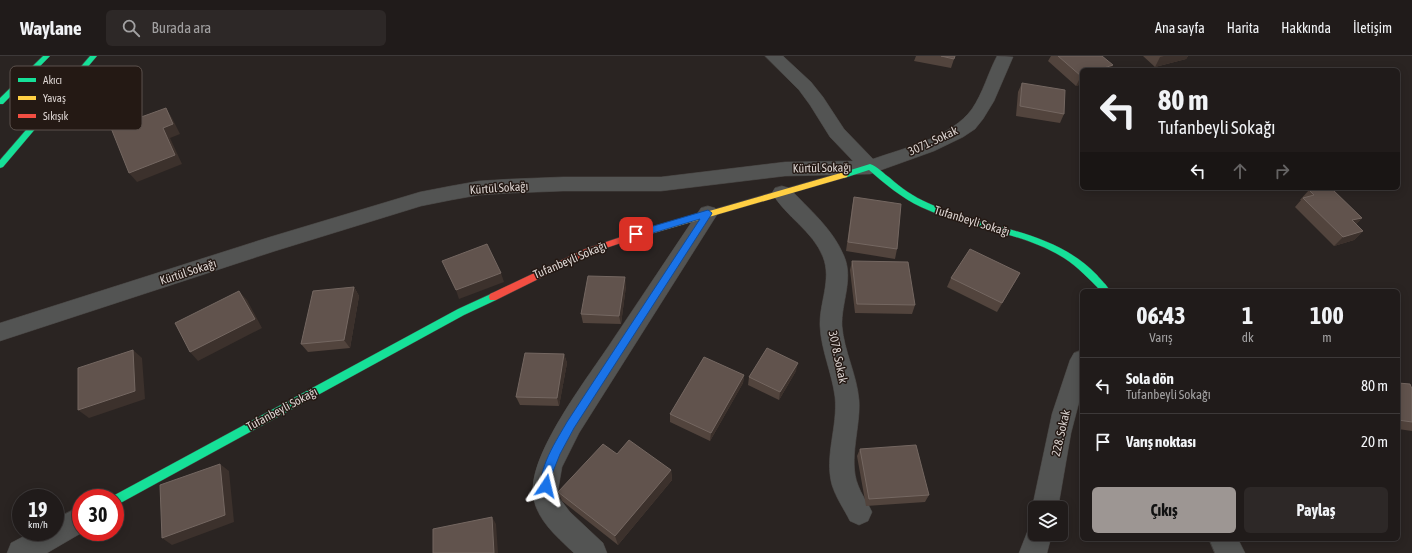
<!DOCTYPE html>
<html lang="tr">
<head>
<meta charset="utf-8">
<style>
  :root { --surface:#201b1a; --page:#2d2827; --text:#f1f3f6; --muted:#a2a1a2; --line:#3d3939; --accent:#9d9693 }
  body { margin:0; font-family:"Asap Condensed",sans-serif; background:var(--page); color:var(--text); height:100vh; display:flex; flex-direction:column; font-size:15px; white-space:nowrap }
  * { box-sizing:border-box; margin:0 }
  p { font-size:13px; color:var(--muted) }
  .icon { flex:none; width:22px; height:22px; fill:none; stroke:currentColor; stroke-width:2; stroke-linecap:round; stroke-linejoin:round }
  .map { position:relative; flex:1; overflow:hidden }
  .panel { position:absolute; left:1080px; top:233px; width:320px; height:252px; display:flex; flex-direction:column; background:var(--surface); border-radius:6px; box-shadow:0 2px 10px #0003,0 0 0 1px var(--line) }
  .panel>* { flex:none }
  .hud { position:absolute; left:1080px; top:12px; width:320px; height:122px; border-radius:6px; box-shadow:0 2px 10px #0003,0 0 0 1px var(--line); background:#201b1a; color:var(--text); overflow:hidden }
  .buttons { position:absolute; left:1028px; top:445px; display:grid; gap:8px }
  .buttons a { display:grid; place-items:center; width:40px; height:40px; border-radius:6px; background:var(--surface); box-shadow:0 2px 10px #0003,0 0 0 1px var(--line); font-size:20px }
  .speed { position:absolute; left:12px; top:433px; display:flex; gap:8px; font-size:20px; font-weight:700; text-align:center }
  .speed>* { display:grid; place-content:center; width:52px; height:52px; border-radius:50%; background:var(--surface); box-shadow:0 2px 10px #0003,0 0 0 1px var(--line); line-height:1 }
  .speed small { font-size:10px; font-weight:400 }
  .speed .limit { border:6px solid #d22; background:#fff; color:#111 }
  .pin { position:absolute; display:grid; place-items:center; width:34px; height:34px; color:#fff; margin:-17px; border-radius:8px; box-shadow:0 2px 6px #0006 }
  .me { position:absolute; width:44px; margin:-22px; rotate:10deg; stroke-linejoin:round; filter:drop-shadow(0 0 3px #0008) }
  .turn { display:flex; align-items:center; gap:14px; height:84px; padding:0 12px; font-size:18px }
  .turn .icon { width:52px; height:52px; stroke-width:2.5 }
  .turn b { display:block; font-size:28px; line-height:34px }
  .lanes { display:flex; align-items:center; height:38px; padding:0 12px; background:#0003; justify-content:center; gap:20px; direction:ltr }
  .lanes .off { opacity:.35 }
  .eta { display:flex; justify-content:space-evenly; align-items:center; height:68px; text-align:center }
  .eta b { font-size:24px; font-weight:700; line-height:28px }
  .cta { display:flex; gap:8px; margin-top:auto; padding:8px 12px }
  .cta a { flex:1; height:46px; border-radius:6px; background:var(--accent); color:#111; font-size:16px; font-weight:700; line-height:46px; text-align:center }
  .cta a+a { background:var(--page); color:var(--text) }
  ul { padding:0; list-style:none }
  li { display:flex; align-items:center; gap:12px; height:56px; padding:0 12px; border-top:1px solid var(--line) }
  li div { flex:1 }
  li b { display:block; font-size:15px }
  li em { font-style:normal }
  header { display:flex; align-items:center; gap:24px; box-sizing:border-box; height:56px; padding:0 20px; background:var(--surface); border-bottom:1px solid var(--line) }
  header strong { font-size:19px }
  nav { display:flex; gap:22px; margin-inline-start:auto; font-size:14px }
  .search { width:280px; height:36px; background:var(--page); display:flex; align-items:center; gap:10px; box-sizing:border-box; padding:0 14px; border-radius:6px; color:var(--muted); font-size:15px }
  .map>svg:first-child { display:block }
  .lines { fill:none; stroke-linecap:round; stroke-linejoin:round }
  .street-casing { stroke:#45413f; stroke-width:1 }
  .fast-casing { stroke:#45413f; stroke-width:1 }
  .slow-casing { stroke:#45413f; stroke-width:1 }
  .jam-casing { stroke:#45413f; stroke-width:1 }
  .street { fill:#535453; fill-rule:evenodd }
  .fast { fill:#16e098; fill-rule:evenodd }
  .slow { fill:#ffcf43; fill-rule:evenodd }
  .jam { fill:#f24e42; fill-rule:evenodd }
  .wall { fill:#52443d }
  .shaded-wall { fill:#3c312c }
  .building { fill:#61534d; stroke:#746761 }
  .route { fill:#1a73e8; stroke:#114b97 }
  .labels { text-anchor:middle; dominant-baseline:central; stroke-width:3; stroke-linejoin:round; paint-order:stroke }
  .street-label { font-size:12px; fill:#dbd3d0; stroke:#241914 }
  .key { fill:#241914; stroke:#5b514c; stroke-width:1 }
  .key-label { font-size:11px; fill:#dbd3d0 }
</style>
</head>
<body>
<header>
<strong>Waylane</strong>
<div class="search"><svg class="icon" aria-label="search" viewBox="0 0 24 24"><circle cx="10" cy="10" r="6"/><path d="M15 15l6 6"/></svg>Burada ara</div>
<nav><a>Ana sayfa</a><a>Harita</a><a>Hakkında</a><a>İletişim</a></nav>
</header>
<div class="map">
<svg width="1412" height="497" viewBox="0 0 1412 497">
  <rect width="100%" height="100%" fill="#2a2422"/>
  <g class="lines">
    <defs>
      <path id="street" d="M765 0H783L811 26 823 41 844 73 873 103C904 92 952 81 972 53 983 37 988 17 997 0L1013 1 994 45 983 63 975 73 963 81 934 95 870 118 785 120 661 135H563L512 137 479 139 451 144 421 150 275 195 0 285V267L270 181 420 136 451 130 479 125 512 123 563 121H661L785 106 853 105 830 81 810 49 799 34Z
        M782 130 789 132C809 153 833 173 844 200 854 223 841 247 842 270 844 295 857 319 859 344 861 370 848 404 858 429 861 438 868 447 872 456L868 465 859 469 850 465C844 453 836 442 832 429 824 400 838 371 835 341 832 317 821 294 820 270 819 247 832 224 823 201 813 175 786 161 772 137L775 132Z
        M708 150 715 152 718 157 579 377 562 411 558 434 560 443 570 456 603 487 607 497H574C556 480 532 460 533 433 533 392 589 320 612 285 642 241 671 196 701 152Z
        M1082 294V335L1071 377 1058 452H1035V459L1032 452 1052 358 1070 304 1074 297Z
        M81 450V476H83L47 497H7L11 487 32 476H55V463Z
        M1035 467V478H1052L1047 497H1019L1030 469Z
        M1209 483H1238L1245 497H1215Z"/>
      <path id="fast" d="M43 0H50L3 48H0V42Z
        M90 0H97L3 111 0 112V104Z
        M870 108C877 110 884 118 890 122 901 132 914 141 928 147 983 173 1052 172 1097 219 1101 224 1107 229 1110 235H1101C1089 223 1078 211 1064 202 1021 175 967 173 921 151 902 142 885 128 869 114L844 122 840 119 841 117Z
        M493 237 496 238 497 241 496 244 464 259 115 450V442L111 441 458 253Z"/>
      <path id="slow" d="M844 116 848 119 847 121 633 183 629 180 633 177Z"/>
      <path id="jam" d="M633 177 636 178 637 180 636 182 591 197 496 244H490L489 241 490 238 585 193Z"/>
    </defs>
    <use href="#street" class="street-casing"/>
    <use href="#fast" class="fast-casing"/>
    <use href="#slow" class="slow-casing"/>
    <use href="#jam" class="jam-casing"/>
    <use href="#street" class="street"/>
    <use href="#fast" class="fast"/>
    <use href="#slow" class="slow"/>
    <use href="#jam" class="jam"/>
  </g>
  <path class="wall" d="M916 0H955L951 12 914 5Z
    M1051 0H1102L1082 28 1076 30 1048 5Z
    M1143 0H1188L1186 3 1155 11Z
    M1022 27 1064 58 1060 67 1016 60 1018 36Z
    M1309 134 1362 162 1356 168 1363 175 1354 184 1334 190 1295 151 1301 144H1300Z
    M854 141 897 193 895 203 846 195 852 151Z
    M852 205 915 249 912 258 855 257 850 214Z
    M1020 217 1015 226 997 256 947 231 951 222Z
    M626 230 621 268 583 267 581 258Z
    M354 231 359 240 350 292 308 296 301 288Z
    M564 298 567 307 559 350 520 349 516 341Z
    M796 315 779 344 748 329 749 321Z
    M744 319 743 327 710 385 670 366V358Z
    M1398 327 1412 333V375L1398 373Z
    M860 393 929 439 925 446 866 450 857 400Z
    M671 414 672 424 618 489 562 445 558 436Z"/>
  <path class="shaded-wall" d="M1164 0H1188L1186 3 1155 11 1160 1Z
    M1113 9 1111 14H1098Z
    M1082 19V28L1076 30 1081 20Z
    M166 52 172 62 180 78 170 82 182 108 137 126 129 117 163 72Z
    M1362 162 1353 171 1352 164Z
    M1363 175 1354 184 1334 190 1343 181Z
    M501 217 504 226 459 243 456 234Z
    M1020 217 1015 226 997 256 1002 247Z
    M625 221 626 230 621 268 619 260Z
    M354 231 359 240 350 292 344 284Z
    M239 235 247 244 262 272 198 305 190 296Z
    M133 294 142 302 145 343 89 362 78 354Z
    M564 298 567 307 559 350 557 342Z
    M798 307 796 315 779 344 780 336Z
    M744 319 743 327 710 385 711 377Z
    M220 408 229 415 234 466 172 489 162 482Z
    M671 414 672 424 618 489 615 480Z
    M492 461 496 468 498 497H494Z"/>
  <path class="building" d="M941 0H955L954 3Z
    M1058 0H1102L1113 9 1098 14H1082V19L1081 20Z
    M1022 27 1065 34 1064 58 1020 50Z
    M166 52 173 68 163 72 175 99 129 117 111 72Z
    M1317 132H1331L1362 162 1352 164 1363 175 1343 181 1303 142 1314 139 1309 134Z
    M854 141 901 148 897 193 848 186Z
    M487 188 501 217 456 234 442 205Z
    M970 193 1020 217 1002 247 951 222Z
    M852 205 908 206 915 249 857 248Z
    M588 220 625 221 619 260 581 258Z
    M354 231 344 284 301 288 313 235Z
    M239 235 255 263 190 296 175 267Z
    M767 292 798 307 780 336 749 321Z
    M133 294 135 335 78 354V312Z
    M525 297 564 298 557 342 516 341Z
    M704 301 744 319 711 377 670 358Z
    M1398 327 1410 328 1412 333V366L1398 364Z
    M629 384 671 414 615 480 558 436 603 388 617 398Z
    M916 389 929 439 869 443 860 393Z
    M220 408 225 459 162 482 160 429Z
    M492 461 494 497H433V473Z"/>
  <path class="route" d="M708 154 712 157 711 159 574 372 560 398 552 418 550 434 546 435 543 434C535 416 558 382 567 366L700 163 636 182 633 181 632 178 633 176Z"/>
  <g class="labels">
    <g class="street-label">
      <text transform="translate(933 85) rotate(-25)">3071. Sokak</text>
      <text transform="translate(822 112) rotate(-1)">Kürtül Sokağı</text>
      <text transform="translate(499 132) rotate(-4)">Kürtül Sokağı</text>
      <text transform="translate(972 165) rotate(17)">Tufanbeyli Sokağı</text>
      <text transform="translate(570 204) rotate(-23)">Tufanbeyli Sokağı</text>
      <text transform="translate(188 216) rotate(-18)">Kürtül Sokağı</text>
      <text transform="translate(838 301) rotate(78)">3078. Sokak</text>
      <text transform="translate(282 353) rotate(-28)">Tufanbeyli Sokağı</text>
      <text transform="translate(1061 377) rotate(-77)">228. Sokak</text>
    </g>
  </g>
  <rect x="10" y="10" width="132" height="64" rx="6" class="key"/>
  <rect x="18" y="22" width="18" height="4" fill="#16e098"/>
  <rect x="18" y="40" width="18" height="4" fill="#ffcf43"/>
  <rect x="18" y="58" width="18" height="4" fill="#f24e42"/>
  <g class="key-label">
    <text x="43" y="28">Akıcı</text>
    <text x="43" y="46">Yavaş</text>
    <text x="43" y="64">Sıkışık</text>
  </g>
</svg>
<div class="buttons">
<a><svg class="icon" aria-label="layers" viewBox="0 0 24 24"><path d="M12 4l9 5-9 5-9-5zM3 14l9 5 9-5"/></svg></a>
</div>
<div class="speed"><div>19<small>km/h</small></div><div class="limit">30</div></div>
<div class="pin" style="left:636px;top:178px;background:#d93025"><svg class="icon" aria-label="arrive" viewBox="0 0 24 24"><path d="M6 21V4h12l-3 4 3 4H6"/></svg></div>
<svg class="me" style="left:546px;top:430px" viewBox="-20 -20 40 40"><path d="M0-17L14 15 0 8-14 15z" fill="#1a73e8" stroke="#fff" stroke-width="4"/></svg>
<div class="hud">
<div class="turn"><svg class="icon" aria-label="left" viewBox="0 0 24 24"><path d="M17 20v-9H6M10 6l-5 5 5 5"/></svg><div><b>80 m</b>Tufanbeyli Sokağı</div></div>
<div class="lanes"><svg class="icon" aria-label="left" viewBox="0 0 24 24"><path d="M17 20v-9H6M10 6l-5 5 5 5"/></svg><svg class="icon off" aria-label="ahead" viewBox="0 0 24 24"><path d="M12 20V5M6 11l6-6 6 6"/></svg><svg class="icon off" aria-label="right" viewBox="0 0 24 24"><path d="M7 20v-9h11M14 6l5 5-5 5"/></svg></div>
</div>
<section class="panel">
<div class="eta">
<div><b>06:43</b><p>Varış</p></div>
<div><b>1</b><p>dk</p></div>
<div><b>100</b><p>m</p></div>
</div>
<ul>
<li><svg class="icon" aria-label="left" viewBox="0 0 24 24"><path d="M17 20v-9H6M10 6l-5 5 5 5"/></svg><div><b>Sola dön</b><p>Tufanbeyli Sokağı</p></div><em>80 m</em></li>
<li><svg class="icon" aria-label="arrive" viewBox="0 0 24 24"><path d="M6 21V4h12l-3 4 3 4H6"/></svg><div><b>Varış noktası</b></div><em>20 m</em></li>
</ul>
<div class="cta"><a>Çıkış</a><a>Paylaş</a></div>
</section>
</div>
</body>
</html>
